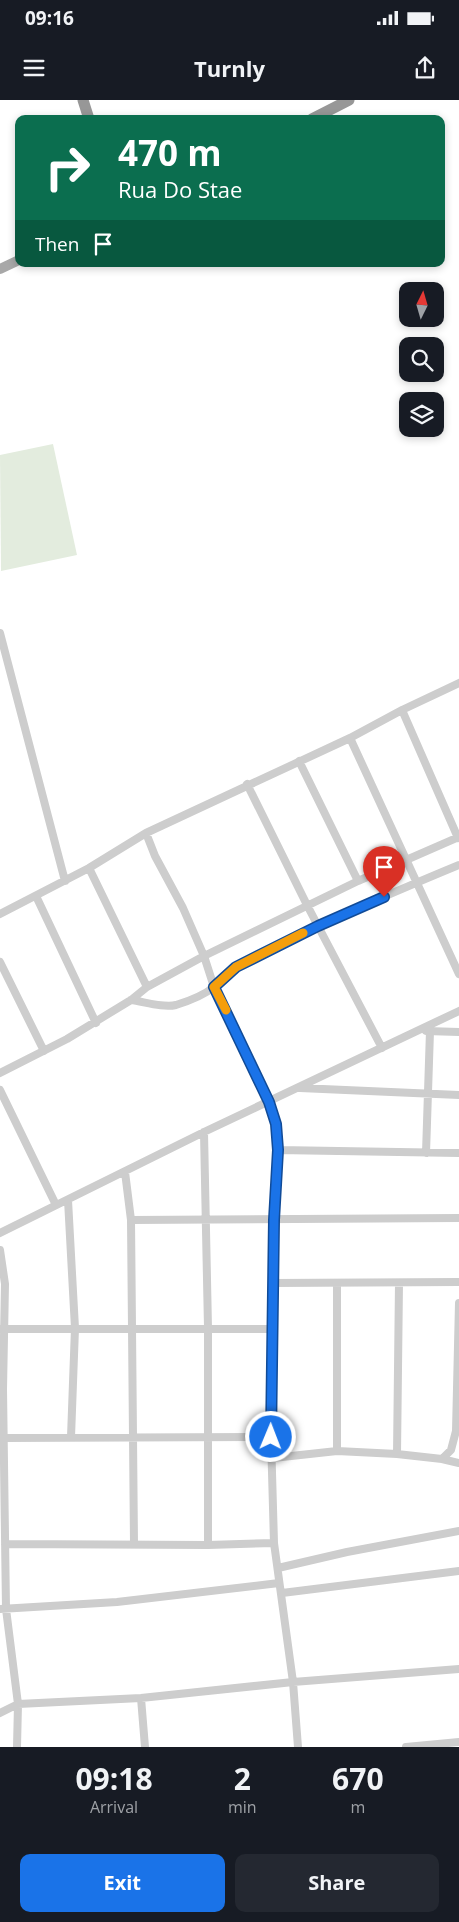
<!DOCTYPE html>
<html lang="en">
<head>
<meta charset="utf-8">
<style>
  :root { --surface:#171b24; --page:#242831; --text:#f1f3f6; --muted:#9ea1a6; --accent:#1a73e8 }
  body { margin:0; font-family:"Open Sans",sans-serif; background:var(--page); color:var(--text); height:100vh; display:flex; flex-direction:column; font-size:19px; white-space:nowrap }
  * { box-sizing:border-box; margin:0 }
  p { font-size:16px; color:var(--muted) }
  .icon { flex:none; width:28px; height:28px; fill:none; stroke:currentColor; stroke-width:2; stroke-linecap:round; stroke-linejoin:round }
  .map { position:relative; height:1647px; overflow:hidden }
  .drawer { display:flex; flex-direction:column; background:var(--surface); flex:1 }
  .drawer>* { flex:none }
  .top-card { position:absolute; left:15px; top:15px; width:430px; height:152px; border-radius:10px; box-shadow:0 2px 8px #0003; background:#0b6e4f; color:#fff; overflow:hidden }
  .needle { width:32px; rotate:5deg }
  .controls { position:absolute; left:399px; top:182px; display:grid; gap:10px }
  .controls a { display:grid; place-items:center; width:45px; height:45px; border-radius:10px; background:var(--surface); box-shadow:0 2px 8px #0003; font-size:25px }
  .pin { position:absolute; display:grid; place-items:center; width:42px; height:42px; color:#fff; margin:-51px -21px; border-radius:50% 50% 50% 0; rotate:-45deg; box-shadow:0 0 5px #0007 }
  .pin .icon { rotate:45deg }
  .me { position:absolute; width:55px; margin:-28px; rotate:1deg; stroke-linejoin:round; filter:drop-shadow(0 0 4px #0008) }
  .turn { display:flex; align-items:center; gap:18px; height:105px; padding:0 20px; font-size:22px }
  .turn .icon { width:65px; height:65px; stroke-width:2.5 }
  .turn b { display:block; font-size:35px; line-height:42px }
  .then { display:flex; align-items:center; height:48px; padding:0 20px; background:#0003; gap:10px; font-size:19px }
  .eta { display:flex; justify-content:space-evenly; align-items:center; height:85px; text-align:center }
  .eta b { font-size:30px; font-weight:700; line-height:35px }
  .action { display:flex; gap:10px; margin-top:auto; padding:10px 20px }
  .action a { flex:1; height:58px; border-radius:10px; background:var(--accent); color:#fff; font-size:20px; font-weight:700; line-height:58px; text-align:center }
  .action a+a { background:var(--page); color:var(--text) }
  .status { display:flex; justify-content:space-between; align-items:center; height:35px; padding:0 25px; background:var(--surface); direction:ltr }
  .status svg { height:14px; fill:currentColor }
  header { display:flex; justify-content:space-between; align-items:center; height:65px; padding:0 20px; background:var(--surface); font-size:22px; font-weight:700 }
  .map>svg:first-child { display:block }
  .green { fill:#e3ecde }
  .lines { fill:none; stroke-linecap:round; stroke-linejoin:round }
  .minor { stroke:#cdcdcd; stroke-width:8 }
  .major { stroke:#a8a8a8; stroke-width:10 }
  .highway { stroke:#979797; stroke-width:11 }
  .route-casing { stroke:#114b97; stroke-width:12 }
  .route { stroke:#1a73e8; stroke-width:9 }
  .slow { stroke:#f59e0b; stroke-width:9 }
</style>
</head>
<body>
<div class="status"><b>09:16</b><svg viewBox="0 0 49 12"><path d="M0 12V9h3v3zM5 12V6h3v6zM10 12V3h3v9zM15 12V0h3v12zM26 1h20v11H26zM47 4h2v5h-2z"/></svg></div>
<header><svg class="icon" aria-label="menu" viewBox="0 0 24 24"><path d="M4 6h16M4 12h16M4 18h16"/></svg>Turnly<svg class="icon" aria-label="share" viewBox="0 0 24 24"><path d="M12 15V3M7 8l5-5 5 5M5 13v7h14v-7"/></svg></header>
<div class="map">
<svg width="459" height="1647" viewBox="0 0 459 1647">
  <rect width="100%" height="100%" fill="#fff"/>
  <path class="green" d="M53 344 77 455 1 471 0 355Z"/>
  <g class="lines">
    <path class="minor" d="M0 533 65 781
      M402 610 458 738
      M350 638 459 874
      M299 661 358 781
      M247 684 307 805 382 948
      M146 733 155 756 183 808 204 856 214 887 269 1002 276 1024 278 1050 274 1120 271 1337 274 1443 293 1582 298 1647
      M89 768 147 887
      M36 796 96 923
      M0 814 89 768 146 733 350 638 402 610 459 583
      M0 862 44 951
      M131 900C145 902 163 908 176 905 189 901 204 895 214 887 228 876 233 868 250 859 318 824 389 794 459 765
      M426 931 459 932
      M0 973 67 939 131 900 147 887 204 856 358 781 459 737
      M300 988 459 995
      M0 990 56 1105
      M204 1032 208 1228V1445
      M278 1050 459 1053
      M426 1053 430 931
      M125 1072 131 1120 134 1444
      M68 1100 75 1228 71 1337
      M131 1120 459 1118
      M0 1133 204 1032 459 911
      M0 1150 5 1184 3 1289 6 1509 18 1604 17 1647
      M273 1183 459 1182
      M0 1229H273
      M4 1338 271 1337
      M337 1351V1183
      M397 1354 399 1183
      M273 1358 337 1351 397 1354 442 1359 459 1363
      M442 1359 451 1350 456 1331 459 1203
      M5 1444 208 1445 274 1443
      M278 1468 347 1452 459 1431
      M282 1493 459 1471
      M0 1509 117 1502 279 1483
      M141 1598 145 1647
      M0 1613 18 1604 141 1598 293 1582 459 1569
      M406 1647 459 1642"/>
    <path class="major" d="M0 169 19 160"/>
    <path class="highway" d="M83 0 89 19
      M312 19 349 0"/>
  </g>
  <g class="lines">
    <defs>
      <path id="route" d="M271 1337 274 1120 278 1050 276 1024 269 1002 214 887 236 867 318 826 384 797"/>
    </defs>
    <use href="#route" class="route-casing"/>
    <use href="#route" class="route"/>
    <path class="slow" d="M226 910 214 887 236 867 303 833"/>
  </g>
</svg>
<div class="controls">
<a><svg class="needle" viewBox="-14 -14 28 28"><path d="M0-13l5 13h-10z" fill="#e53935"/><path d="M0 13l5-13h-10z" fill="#9ea1a6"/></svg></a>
<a><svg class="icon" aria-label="search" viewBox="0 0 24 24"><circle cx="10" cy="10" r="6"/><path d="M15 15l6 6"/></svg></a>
<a><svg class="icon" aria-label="layers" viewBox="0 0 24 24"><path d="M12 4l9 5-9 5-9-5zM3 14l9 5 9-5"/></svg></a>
</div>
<div class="pin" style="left:384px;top:797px;background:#d93025"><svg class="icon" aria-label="arrive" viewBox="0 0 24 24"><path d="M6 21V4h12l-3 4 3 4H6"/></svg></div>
<svg class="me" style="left:271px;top:1337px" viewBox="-20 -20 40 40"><circle r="17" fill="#1a73e8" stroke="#fff" stroke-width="3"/><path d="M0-11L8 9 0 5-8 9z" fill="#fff"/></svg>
<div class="top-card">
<div class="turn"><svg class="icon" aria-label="right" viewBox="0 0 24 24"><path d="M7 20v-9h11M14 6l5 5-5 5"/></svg><div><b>470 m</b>Rua Do Stae</div></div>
<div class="then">Then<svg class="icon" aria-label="arrive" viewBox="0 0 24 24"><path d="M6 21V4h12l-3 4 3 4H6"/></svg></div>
</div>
</div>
<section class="drawer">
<div class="eta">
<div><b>09:18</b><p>Arrival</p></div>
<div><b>2</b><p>min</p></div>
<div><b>670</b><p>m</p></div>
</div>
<div class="action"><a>Exit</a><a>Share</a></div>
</section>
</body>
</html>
